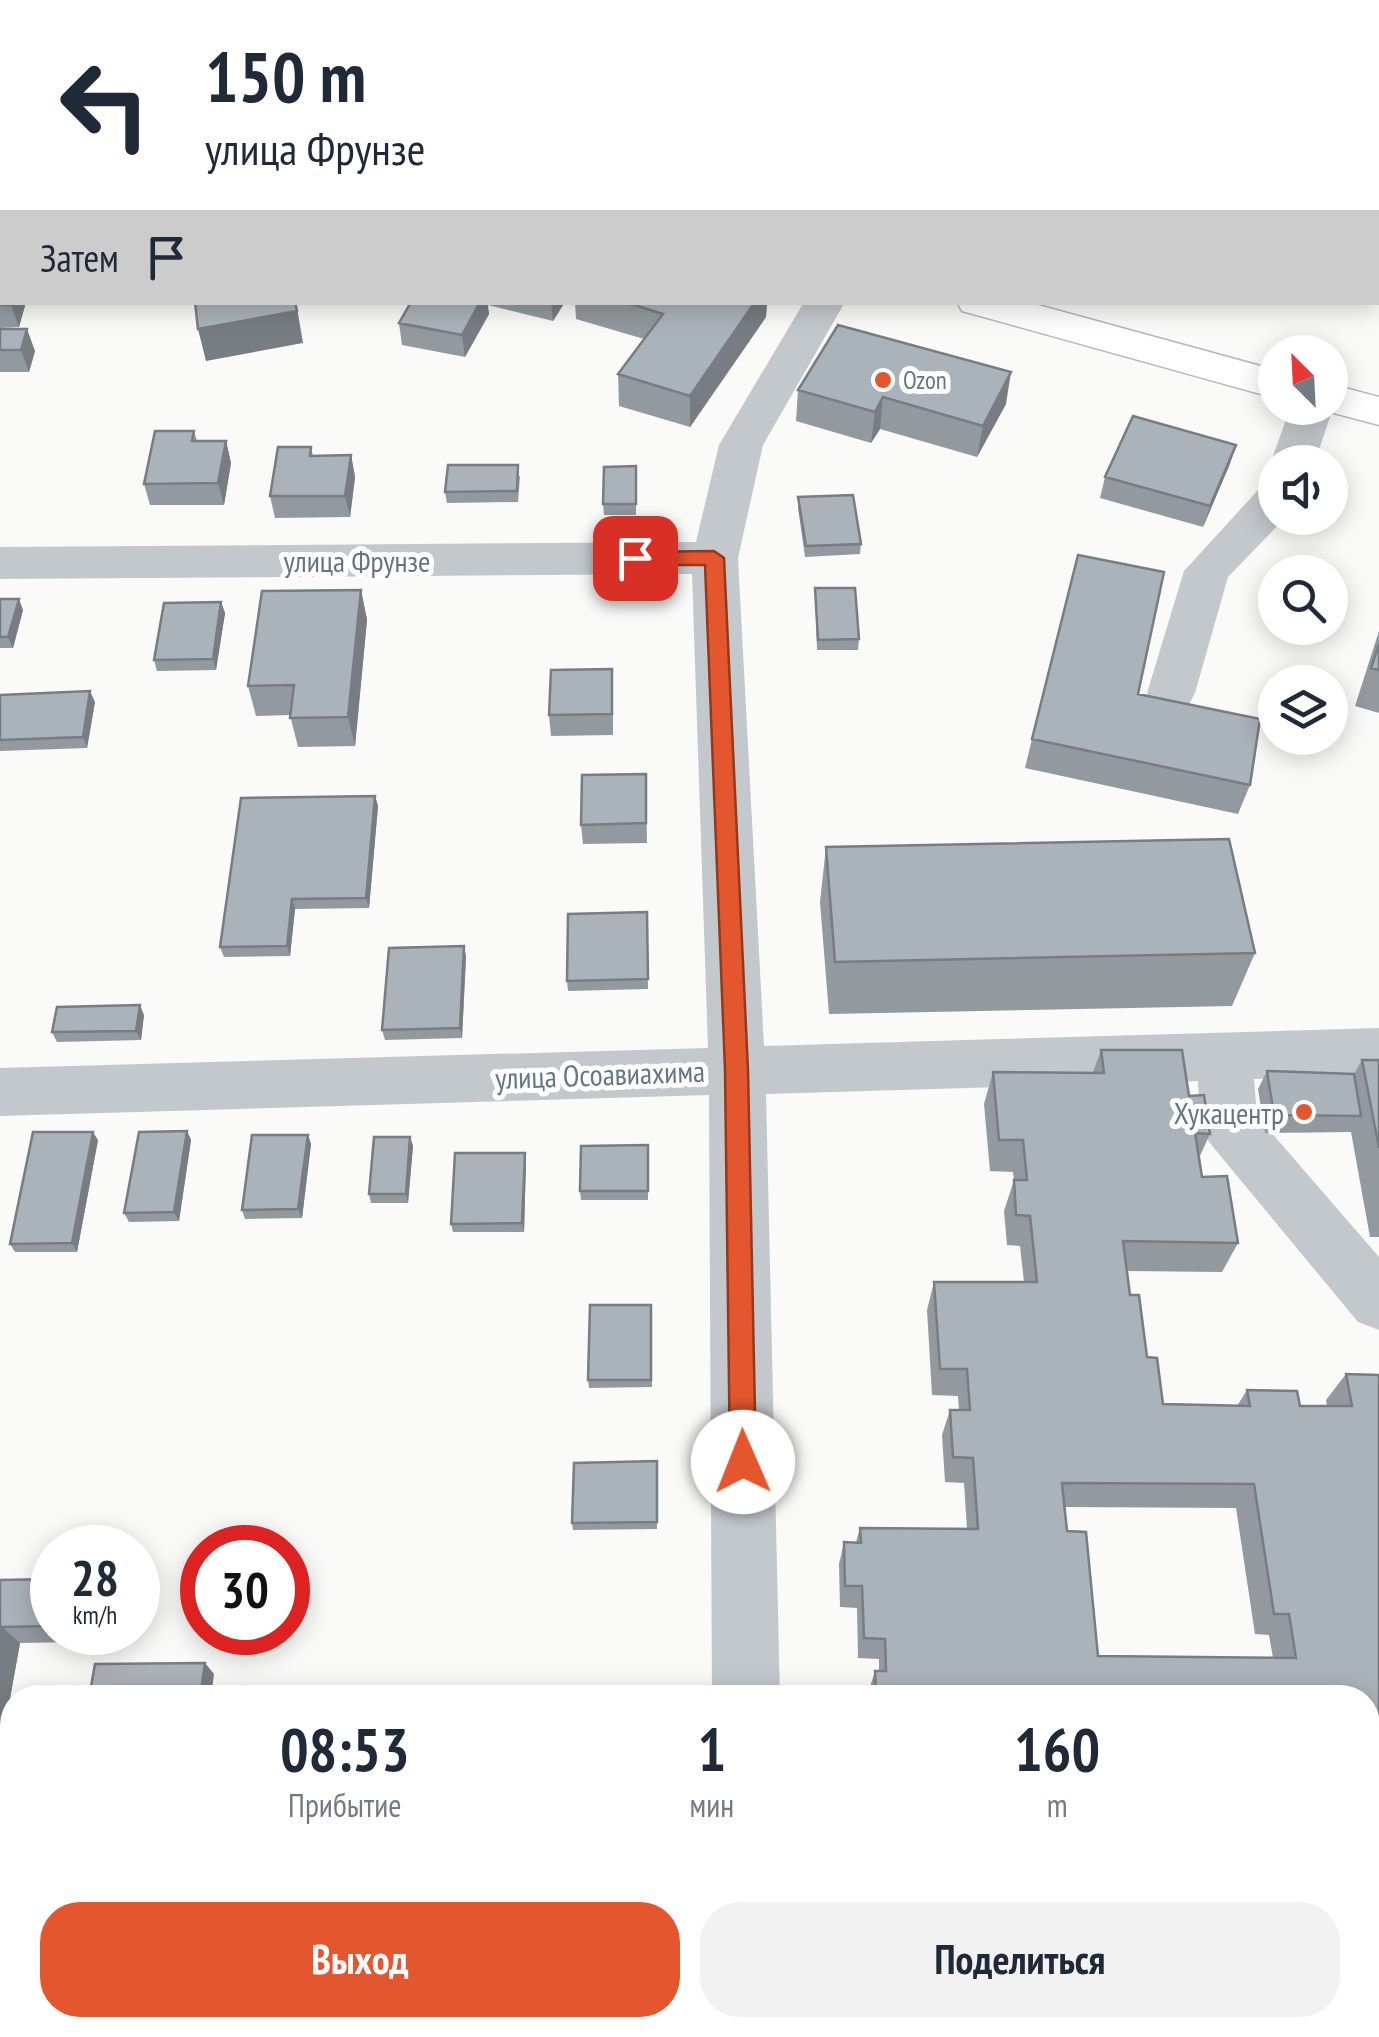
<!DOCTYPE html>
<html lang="ru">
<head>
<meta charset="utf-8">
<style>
  :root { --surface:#fff; --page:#f2f2f3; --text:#1f2937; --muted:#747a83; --accent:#e4572e }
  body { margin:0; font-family:"PT Sans Narrow",sans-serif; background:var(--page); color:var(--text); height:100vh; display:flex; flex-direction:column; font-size:38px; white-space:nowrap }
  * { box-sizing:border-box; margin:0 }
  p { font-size:32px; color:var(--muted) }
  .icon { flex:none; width:55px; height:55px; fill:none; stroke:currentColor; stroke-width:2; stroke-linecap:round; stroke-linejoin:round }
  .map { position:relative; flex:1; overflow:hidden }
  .side { position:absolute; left:0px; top:1685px; width:1380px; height:352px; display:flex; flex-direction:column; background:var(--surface); border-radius:40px 40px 0 0; box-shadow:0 5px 25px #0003 }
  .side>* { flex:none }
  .hud { position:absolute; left:0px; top:0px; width:1380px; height:305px; box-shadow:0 5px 25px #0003; background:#fff; color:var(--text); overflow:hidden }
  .needle { width:65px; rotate:336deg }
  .fabs { position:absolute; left:1258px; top:335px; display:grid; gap:20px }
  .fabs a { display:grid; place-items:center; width:90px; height:90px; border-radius:50%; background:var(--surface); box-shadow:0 5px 25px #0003; font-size:50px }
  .speed { position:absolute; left:30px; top:1525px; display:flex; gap:20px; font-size:50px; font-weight:700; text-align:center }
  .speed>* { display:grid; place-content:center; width:130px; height:130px; border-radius:50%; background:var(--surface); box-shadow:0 5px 25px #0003; line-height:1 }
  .speed small { font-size:25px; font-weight:400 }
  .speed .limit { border:15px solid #d22; background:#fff; color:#111 }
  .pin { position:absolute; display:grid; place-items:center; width:85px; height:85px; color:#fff; margin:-42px; border-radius:20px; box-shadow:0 5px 15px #0006 }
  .me { position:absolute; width:110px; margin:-55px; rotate:359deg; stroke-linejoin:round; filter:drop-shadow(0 0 8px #0008) }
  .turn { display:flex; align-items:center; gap:35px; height:210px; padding:0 40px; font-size:45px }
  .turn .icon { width:130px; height:130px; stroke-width:2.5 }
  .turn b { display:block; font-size:70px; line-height:85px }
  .then { display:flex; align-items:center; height:95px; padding:0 40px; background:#0003; gap:20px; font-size:38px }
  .eta { display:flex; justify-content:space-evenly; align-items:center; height:170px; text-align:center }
  .eta b { font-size:60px; font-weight:700; line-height:70px }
  .button { display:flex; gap:20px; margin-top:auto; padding:20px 40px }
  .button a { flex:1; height:115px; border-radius:40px; background:var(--accent); color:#fff; font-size:40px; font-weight:700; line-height:115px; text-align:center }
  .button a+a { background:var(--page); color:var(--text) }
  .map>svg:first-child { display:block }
  .green { fill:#dadfd7 }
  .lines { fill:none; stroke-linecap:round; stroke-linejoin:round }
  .major-casing { stroke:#b5babe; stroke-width:3 }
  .minor { fill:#c3c8cc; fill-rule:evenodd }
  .major { fill:#fff; fill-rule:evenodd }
  .wall { fill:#929a9f; fill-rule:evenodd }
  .shaded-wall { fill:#777d82 }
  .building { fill:#aab3b9; stroke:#777d82; stroke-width:2.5; fill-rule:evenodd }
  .route { fill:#e4572e; stroke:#94391e; stroke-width:2.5 }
  .poi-dot { fill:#e4572e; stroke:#fff; stroke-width:4 }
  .labels { text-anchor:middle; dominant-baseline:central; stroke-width:10; stroke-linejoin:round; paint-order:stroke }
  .far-poi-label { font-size:25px; fill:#657683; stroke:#fff; text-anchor:start }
  .street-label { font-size:30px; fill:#657683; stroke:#fff }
  .poi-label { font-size:30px; fill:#657683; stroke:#fff; text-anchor:end }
</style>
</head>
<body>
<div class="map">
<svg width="1379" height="2037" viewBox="0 0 1379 2037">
  <rect width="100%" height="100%" fill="#fafaf8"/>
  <path class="green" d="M14 2025H88L122 2037H4Z
    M461 2025H696L704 2037H443Z"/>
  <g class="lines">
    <defs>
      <path id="major" d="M0 29 2 30V52L0 51Z
        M957 302H1027L1275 370V398L962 311Z
        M1330 384 1379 397V425L1315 408H1330Z"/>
    </defs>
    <use href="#major" class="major-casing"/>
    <path class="minor" d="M804 302H845L763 445 738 558 764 1046 1379 1028V1076L1254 1079 1257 1116 1379 1257V1330L1358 1322 1209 1142 1200 1124 1198 1081 766 1094 780 1698H712L709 1095 0 1116V1068L708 1048 692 574 0 579V547L696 542 719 445Z
      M1330 404 1333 408 1315 462H1275V469L1271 462 1290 408H1330Z
      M1275 484V518H1285L1228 577 1195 693 1188 706 1171 711 1154 706 1147 693 1184 571 1259 489Z
      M715 2025H789V2037H715Z"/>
    <use href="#major" class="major"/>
  </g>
  <path class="wall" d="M175 0H535L546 2H176Z
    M1379 70V127H1378V75Z
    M0 195H2V248H0Z
    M0 253 26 302 19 327 0 328Z
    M411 302H565L553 321 488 305 489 314 465 357 402 345 399 323Z
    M575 302H767L766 317 690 427 619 406 618 374 644 339 576 319Z
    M0 329 35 351 29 372H0Z
    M798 390 1006 404 977 457 880 429 871 443 796 421Z
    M194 431 197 441H226L231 463 224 505H150L144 484Z
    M1236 445 1229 466 1203 527 1100 498 1105 477Z
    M311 447 313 456 351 455 355 477 350 517 275 518 270 496Z
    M636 466V515H604L603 504Z
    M520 476 518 502 447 503 445 492Z
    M798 497 861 544 860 554 805 557 798 508Z
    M815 588 859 639 858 650H817Z
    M361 590 367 620 355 746 298 747 290 715 256 716 248 686Z
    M0 599 23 610 13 648H0Z
    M221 602 225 613 216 670 157 671 154 660Z
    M1379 631V713L1355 706Z
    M613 689V735L551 736 549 715Z
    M1138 694 1250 785 1238 814 1025 768 1032 739Z
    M0 695 95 702 87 748 0 751Z
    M646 774 647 843 583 844 581 825Z
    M375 796 378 806 369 908 295 909 290 956 224 957 220 947Z
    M826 847 1255 953 1232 1006 829 1014 820 902Z
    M647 912 648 989 568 991 567 981Z
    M466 956 462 1038 385 1040 382 1030Z
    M144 1015 141 1040 57 1042 52 1032Z
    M1101 1050 1189 1096 1210 1134 1199 1158 1202 1177 1238 1243 1222 1272 1127 1271 1130 1295 1147 1357 1163 1404 1237 1406 1247 1390 1300 1406H1327L1326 1400 1346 1374 1379 1375V1949H1368V1698H869V1690L875 1671H879V1659L858 1658 857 1608 840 1607 839 1564 844 1542H856L860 1528 967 1529 964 1483 945 1482 942 1435 950 1410H959L958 1396 932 1395 927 1310 934 1282H1024L1020 1246 1007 1245 1004 1211 1014 1180 1013 1172 990 1171 984 1104 993 1072H1093ZM1064 1507 1236 1508 1255 1634 1269 1635 1273 1658 1098 1656 1067 1531Z
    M1362 1060H1379V1237H1370L1351 1132 1265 1133 1258 1089 1267 1071 1354 1074Z
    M187 1131 191 1140 179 1221 129 1222 124 1213Z
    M308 1135 311 1144 302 1218 245 1219 242 1210Z
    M410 1137 413 1146 408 1203H371L369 1194Z
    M98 1140 77 1252H15L10 1244Z
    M648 1145V1200H581L580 1191Z
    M526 1161 524 1232H453L451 1224Z
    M651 1305 652 1387 589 1388 588 1380Z
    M657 1461V1529L573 1530 572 1523Z
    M52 1579V1632H78L76 1642 20 1643 0 1754V1580Z"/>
  <path class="shaded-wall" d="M224 0H244L245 2H224Z
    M12 302H26L19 327 11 305Z
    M296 302 303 343 206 361 198 329Z
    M480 302H487L489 314 465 357 462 335Z
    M551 302H565L553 321Z
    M755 302H767L766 317 690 427V396Z
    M27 329 35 351 29 372 21 350Z
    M1011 372 1006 404 977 457 983 426Z
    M883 397 880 429 871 443 875 412Z
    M226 441 231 463 224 505 218 483Z
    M1236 445 1229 466 1203 527 1210 506Z
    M351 455 355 477 350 517 345 496Z
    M361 590 367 620 355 746 348 717Z
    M19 599 23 610 13 648 8 637Z
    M221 602 225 613 216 670 213 659Z
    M90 691 95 702 87 748 83 737Z
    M375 796 378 806 369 908 366 898Z
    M292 899 295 909 290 956 287 946Z
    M464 946 466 956 462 1038 460 1028Z
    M140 1005 144 1015 141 1040 136 1031Z
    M187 1131 191 1140 179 1221 174 1212Z
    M93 1132 98 1140 77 1252 72 1243Z
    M308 1135 311 1144 302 1218 298 1209Z
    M410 1137 413 1146 408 1203 406 1194Z
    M525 1153 526 1161 524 1232 522 1223Z
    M2 1627 20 1643 0 1754V1639Z
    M66 1632H78L76 1642Z
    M205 1663 214 1674 211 1698H200Z"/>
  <path class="building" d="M247 0H304L314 2H244Z
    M372 0H535L546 2H382Z
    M848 0H890L889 2H846Z
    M985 0H1046L1045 2H984Z
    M0 195H2V226H0Z
    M1378 239 1379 240V275H1378Z
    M0 253H2V302H12L11 305H0Z
    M195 302H295L297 311 198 329Z
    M411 302H480L462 335 399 323Z
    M625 302H755L690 396 618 374 663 314Z
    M838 325 1011 372 983 426 883 397 875 412 798 390Z
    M0 329H27L21 350H0Z
    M1133 416 1236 445 1210 506 1105 477Z
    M155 431H194L192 441H226L218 483 144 484Z
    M278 447H311L310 456 351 455 345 496H270Z
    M448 465H518L517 491 445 492Z
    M636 466V504H603L604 467Z
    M853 495 861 544 806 546 798 497Z
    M1078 555 1164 572 1138 694 1260 719 1250 785 1032 739Z
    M815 588H855L859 639 818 640Z
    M361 590 348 717 290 718 294 685 248 686 262 591Z
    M0 599H19L8 637H0Z
    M221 602 213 659 154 660 164 603Z
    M1379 644V670L1371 668Z
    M612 669V714L549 715 551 670Z
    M90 691 83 737 0 740V695Z
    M646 774V823L581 825 582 775Z
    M375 796 366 898 292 899 287 946 220 947 241 798Z
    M1229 839 1255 953 835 962 826 847Z
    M647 912 648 979 567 981 568 914Z
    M464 946 460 1028 382 1030 389 948Z
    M140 1005 136 1031 52 1032 57 1007Z
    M1101 1050H1182L1189 1096 1204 1095 1210 1134 1195 1133 1202 1177 1227 1176 1238 1243 1123 1241 1130 1295H1139L1147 1357 1157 1358 1163 1404 1250 1406 1247 1390 1297 1391 1300 1406H1352L1346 1374 1379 1375V1938H1368V1698H876L875 1671H886L885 1639 864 1638 862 1586H845L844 1542 861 1543 860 1528 978 1529 973 1458 953 1457 950 1410H970L967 1369H940L934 1282H1037L1030 1216 1016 1215 1014 1180H1027L1023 1140H999L993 1072 1104 1073ZM1062 1483 1254 1484 1274 1614H1289L1296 1658 1098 1656 1086 1532 1067 1531Z
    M1362 1060H1379V1148Z
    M1267 1071 1354 1074 1361 1116 1274 1115Z
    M187 1131 174 1212 124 1213 139 1132Z
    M33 1132H93L72 1243 10 1244Z
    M252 1135H308L298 1209 242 1210Z
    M374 1137H410L406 1194H369Z
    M648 1145V1191H580L581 1146Z
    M455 1153H525L522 1223 451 1224Z
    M590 1305H651V1380H588Z
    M657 1461V1522L572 1523 574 1463Z
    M52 1579V1626L2 1627 0 1639V1580Z
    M205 1663 200 1698H89L95 1664Z
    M591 1695V1698H472V1697Z"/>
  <path class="route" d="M714 551 724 558 748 1070 756 1462 752 1471 743 1475 733 1471 730 1462 725 1070 705 565H635L626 558 635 552Z"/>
  <g class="poi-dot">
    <circle cx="883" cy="380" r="10"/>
    <circle cx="1304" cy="1112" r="10"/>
  </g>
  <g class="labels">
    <g class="far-poi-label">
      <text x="903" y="380">Ozon</text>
    </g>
    <g class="street-label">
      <text x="357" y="560">улица Фрунзе</text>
      <text transform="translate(600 1074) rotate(-2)">улица Осоавиахима</text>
    </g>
    <g class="poi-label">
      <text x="1284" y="1112">Хукацентр</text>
    </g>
  </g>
</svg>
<div class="fabs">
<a><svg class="needle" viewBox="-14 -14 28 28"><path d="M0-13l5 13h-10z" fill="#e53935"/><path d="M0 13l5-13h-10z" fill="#747a83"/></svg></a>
<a><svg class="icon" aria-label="sound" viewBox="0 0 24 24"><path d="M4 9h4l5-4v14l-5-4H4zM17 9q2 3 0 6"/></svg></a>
<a><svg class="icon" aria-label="search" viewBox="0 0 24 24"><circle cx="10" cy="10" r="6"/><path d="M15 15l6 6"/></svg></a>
<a><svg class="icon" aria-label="layers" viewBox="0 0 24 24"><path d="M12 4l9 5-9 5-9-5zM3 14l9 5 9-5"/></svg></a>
</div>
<div class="speed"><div>28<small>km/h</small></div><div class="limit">30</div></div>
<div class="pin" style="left:635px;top:558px;background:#d93025"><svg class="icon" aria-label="arrive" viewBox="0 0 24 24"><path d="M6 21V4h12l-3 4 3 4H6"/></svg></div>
<svg class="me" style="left:743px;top:1462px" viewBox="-20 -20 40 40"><circle r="19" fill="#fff"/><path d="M0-13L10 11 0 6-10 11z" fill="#e4572e"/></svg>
<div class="hud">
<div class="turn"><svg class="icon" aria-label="left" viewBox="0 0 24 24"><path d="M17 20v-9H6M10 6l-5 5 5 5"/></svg><div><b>150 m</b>улица Фрунзе</div></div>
<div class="then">Затем<svg class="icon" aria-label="arrive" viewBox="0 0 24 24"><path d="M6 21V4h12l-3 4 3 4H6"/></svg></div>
</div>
<section class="side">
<div class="eta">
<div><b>08:53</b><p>Прибытие</p></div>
<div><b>1</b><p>мин</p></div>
<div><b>160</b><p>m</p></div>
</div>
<div class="button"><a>Выход</a><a>Поделиться</a></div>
</section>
</div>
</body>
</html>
